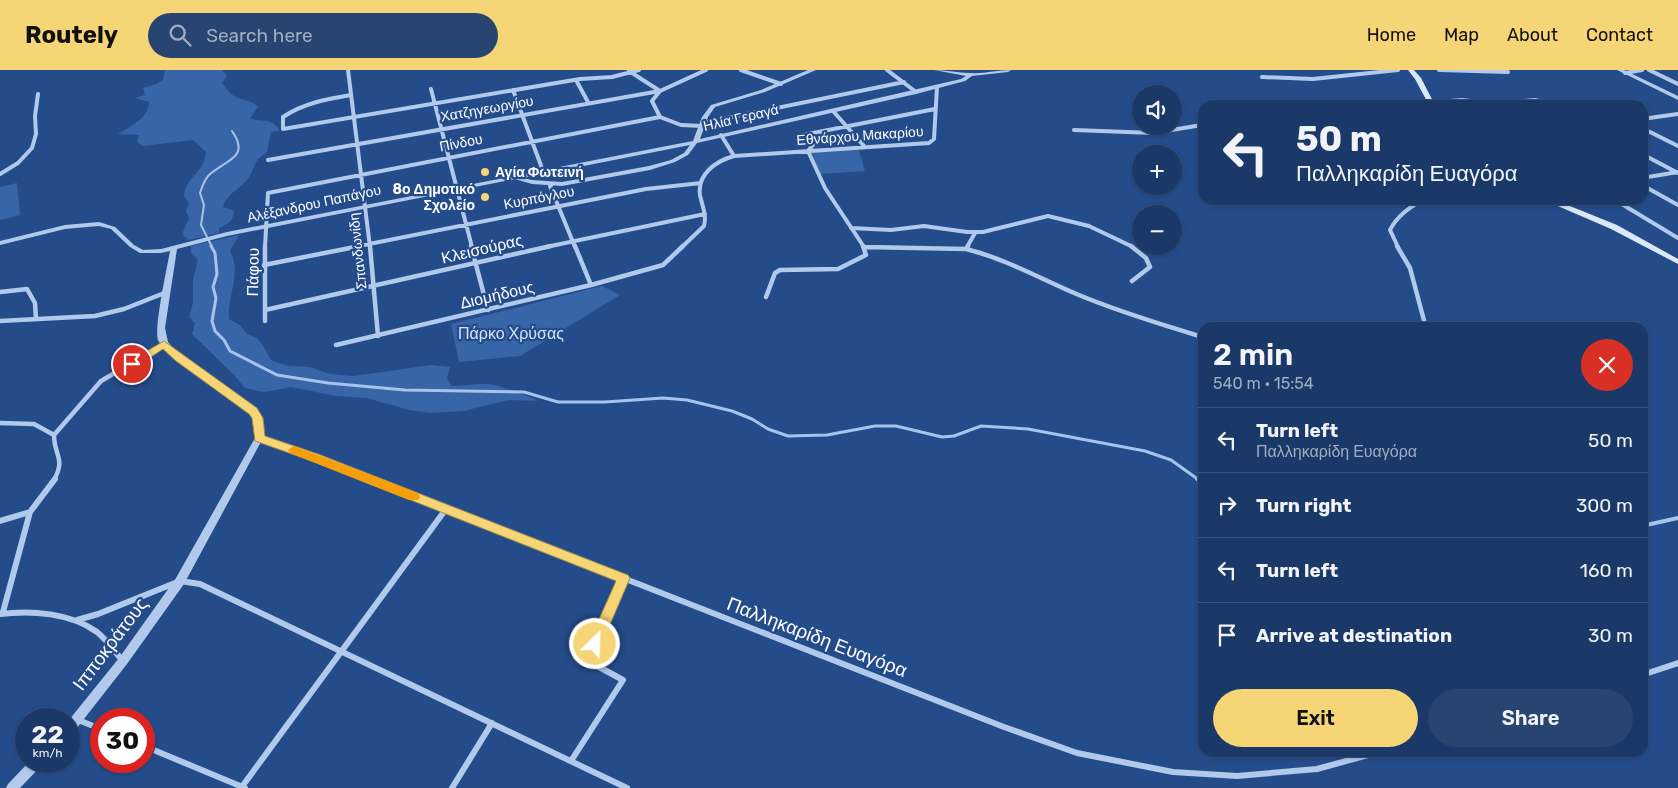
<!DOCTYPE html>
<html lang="en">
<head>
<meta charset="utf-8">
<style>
  :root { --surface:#1b3968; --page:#284471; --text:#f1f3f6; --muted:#a0acc0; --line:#39537c; --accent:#f5d575 }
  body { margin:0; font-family:Rubik,sans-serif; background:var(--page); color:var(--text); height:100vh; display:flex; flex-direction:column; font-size:19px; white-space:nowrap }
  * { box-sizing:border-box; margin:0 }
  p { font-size:16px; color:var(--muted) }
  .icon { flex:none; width:28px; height:28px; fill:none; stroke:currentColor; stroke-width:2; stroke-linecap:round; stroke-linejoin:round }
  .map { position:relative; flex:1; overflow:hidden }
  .details { position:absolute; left:1198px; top:252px; width:450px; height:435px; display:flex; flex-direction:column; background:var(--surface); border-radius:15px; box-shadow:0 1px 4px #0004,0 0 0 1px var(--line) }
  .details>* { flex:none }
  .guide { position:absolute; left:1198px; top:30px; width:450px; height:105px; border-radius:15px; box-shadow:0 1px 4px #0004,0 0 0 1px var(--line); background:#1b3968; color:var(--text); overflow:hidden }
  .controls { position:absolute; left:1132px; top:15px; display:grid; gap:10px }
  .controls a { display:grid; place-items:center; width:50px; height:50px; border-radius:50%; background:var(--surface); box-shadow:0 1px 4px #0004,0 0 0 1px var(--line); font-size:25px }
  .speed { position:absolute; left:15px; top:638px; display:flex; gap:10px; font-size:25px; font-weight:700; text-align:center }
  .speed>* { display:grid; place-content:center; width:65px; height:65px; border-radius:50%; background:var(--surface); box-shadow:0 1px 4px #0004,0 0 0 1px var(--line); line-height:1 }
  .speed small { font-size:12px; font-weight:400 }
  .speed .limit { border:8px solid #d22; background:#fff; color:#111 }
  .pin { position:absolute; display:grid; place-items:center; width:42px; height:42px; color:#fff; margin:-21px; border:2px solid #fff; border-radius:50%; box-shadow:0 1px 5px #0007 }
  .me { position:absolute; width:55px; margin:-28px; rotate:24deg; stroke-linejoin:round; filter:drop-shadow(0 0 4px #0008) }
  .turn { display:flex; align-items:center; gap:18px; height:105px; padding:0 15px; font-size:22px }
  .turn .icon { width:65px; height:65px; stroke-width:2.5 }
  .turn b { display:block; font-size:35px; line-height:42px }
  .round { display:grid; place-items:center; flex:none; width:52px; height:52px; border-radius:26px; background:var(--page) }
  .summary { display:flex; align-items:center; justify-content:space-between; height:85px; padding:0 15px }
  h1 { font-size:30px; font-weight:600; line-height:38px }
  .cta { display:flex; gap:10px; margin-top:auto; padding:10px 15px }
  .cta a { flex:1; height:58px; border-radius:30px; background:var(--accent); color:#111; font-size:20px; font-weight:600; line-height:58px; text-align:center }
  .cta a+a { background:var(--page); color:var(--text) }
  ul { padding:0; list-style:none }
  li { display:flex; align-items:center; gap:15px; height:65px; padding:0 15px; border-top:1px solid var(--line) }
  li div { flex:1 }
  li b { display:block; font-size:19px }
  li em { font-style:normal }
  header { display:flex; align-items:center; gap:30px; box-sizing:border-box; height:70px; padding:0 25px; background:var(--accent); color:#111 }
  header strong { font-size:24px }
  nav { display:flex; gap:28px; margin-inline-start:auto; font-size:18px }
  .search { width:350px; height:45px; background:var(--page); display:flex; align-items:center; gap:12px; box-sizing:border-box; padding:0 18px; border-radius:28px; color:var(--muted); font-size:19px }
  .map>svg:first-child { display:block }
  .green { fill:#3865a8 }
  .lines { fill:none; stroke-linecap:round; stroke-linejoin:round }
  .stream-far2 { stroke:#a5c3eb; stroke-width:2 }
  .stream-far1 { stroke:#a5c3eb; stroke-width:3 }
  .stream { stroke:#a5c3eb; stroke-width:4 }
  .minor-far2 { stroke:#b1c9ea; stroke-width:4 }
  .minor-far1 { stroke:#b1c9ea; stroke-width:4.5 }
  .minor { stroke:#b1c9ea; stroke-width:6 }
  .tertiary { fill:#b1c9ea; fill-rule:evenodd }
  .secondary { fill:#dce7f8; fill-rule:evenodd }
  .route { fill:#f5d575; stroke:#9f8a4c }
  .slow { fill:#f59e0b }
  .poi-dot { fill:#f5d575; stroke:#244c8b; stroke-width:2 }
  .labels { text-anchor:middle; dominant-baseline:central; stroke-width:4.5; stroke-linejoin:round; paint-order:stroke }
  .far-street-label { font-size:14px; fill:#fff; stroke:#244c8b }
  .far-poi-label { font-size:14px; font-weight:bold; fill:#fff; stroke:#244c8b; text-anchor:start }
  .street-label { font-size:16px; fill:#fff; stroke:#244c8b }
  .park-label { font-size:16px; fill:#d6e4f8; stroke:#244c8b }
  .near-street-label { font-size:19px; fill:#fff; stroke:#244c8b }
</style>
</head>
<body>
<header>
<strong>Routely</strong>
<div class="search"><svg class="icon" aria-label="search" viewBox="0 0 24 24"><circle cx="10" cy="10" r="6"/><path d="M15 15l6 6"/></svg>Search here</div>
<nav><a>Home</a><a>Map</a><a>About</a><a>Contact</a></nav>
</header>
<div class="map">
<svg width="1678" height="718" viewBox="0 0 1678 718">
  <rect width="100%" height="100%" fill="#244c8b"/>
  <path class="green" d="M165 0H222L227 6 222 13C226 18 229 23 234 26 243 31 252 30 258 37L250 48C264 54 270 45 280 61L271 62 267 82C251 93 258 93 249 107 241 119 227 123 223 137L234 141C233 151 229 154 219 158V163L188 170 182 164 189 148 186 141 189 133 184 126C187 104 205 103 206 82L193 70 142 76 137 71 139 65 118 64C132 55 148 49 149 32L135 28 145 25 143 18 156 14 163 10Z
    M858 77 865 101 820 104 811 82Z
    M17 113 20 145 0 150V117Z
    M239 165 230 181C242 203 227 226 229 249L240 255 247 264 257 268 265 279 271 290 288 296 310 297 329 304 354 306 431 295 450 297 447 308 452 316C463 316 473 314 484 314 496 313 526 325 538 331L509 330 463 341 432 343 409 340 367 328 336 326 291 317 264 322 245 318 234 305 192 264 195 253 189 247 193 233V209L198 190 191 183V176Z
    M602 216 620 225 520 286 459 292 451 254Z"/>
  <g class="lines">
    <path class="stream-far2" d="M212 177 201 155 204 135 200 123C202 117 204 110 209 105 225 90 251 88 232 61"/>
    <path class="stream-far1" d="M211 176 215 183 217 204 213 217 216 228 212 251 215 261 224 270 230 281 277 305 328 313 405 320 524 322 558 332H605L663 328 687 330 732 341 752 349 768 359 788 366 827 365 875 356H896L942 367 954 366 981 356 1028 359 1145 381 1171 390 1199 410"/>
    <path class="stream" d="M1197 409 1202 413
      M1642 456 1678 448"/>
    <path class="minor-far2" d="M348 0 370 177
      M741 0 781 14
      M887 0 916 22
      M1439 0 1508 2
      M1649 0 1678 14
      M629 1 660 21 652 31 660 47 681 55 702 56
      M1625 3 1642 0
      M1262 7 1313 9 1398 0
      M576 10 588 32
      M431 19 472 177
      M513 20 543 101
      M351 25C327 29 304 33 283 47V59L580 9 612 7 639 0
      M1450 31 1462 30 1504 35
      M1503 33 1535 30 1553 35
      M833 41 864 76
      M1642 49 1678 44
      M703 53 904 12
      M1642 58 1678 76
      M1074 60 1153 63 1202 55
      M721 65 734 86
      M803 65 935 39
      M808 81 824 61
      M808 81 825 118 864 177
      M1642 84 1678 103
      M268 90 660 21 706 0
      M0 104 18 93 32 78 36 64 35 46 38 24
      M1642 108 1678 102
      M552 114 550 116 575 177
      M1642 115 1678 135
      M1615 130 1678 168
      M851 158 891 160 924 156 967 162H983L1048 146 1089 156 1133 177
      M265 177 268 123 660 47
      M354 177 646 119 701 113
      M546 177 705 144
      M682 177 704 156C707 144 702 136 700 125 697 104 716 91 734 86L929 73 934 69 937 17
      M864 177H872
      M967 177 975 163
      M1398 177 1390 160C1397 146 1409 138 1422 130"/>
    <path class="minor-far1" d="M370 176 378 266
      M471 176 488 240
      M575 176 591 215
      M1131 176 1146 188 1150 197 1132 211
      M1397 176 1410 198 1426 258
      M864 177 966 179C1006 189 1041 209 1079 225 1119 242 1161 254 1202 267
      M966 179 968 176
      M264 195 360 176
      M0 222 27 219 35 233 36 249
      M766 227 775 203 780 200 838 199 866 185 863 176
      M265 240 551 176
      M0 251 95 246 124 239 167 222
      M265 251V176
      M336 275 591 215 663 195 683 176
      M0 353 34 354 54 365
      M259 368 373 410
      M54 410C66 388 54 386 54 365L101 311 164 274"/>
    <path class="minor" d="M370 409 1004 657 1077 683 1173 702 1237 706 1317 699 1379 682
      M0 451 30 442
      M3 542 30 442 55 409
      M0 544C31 540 71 543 97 562 107 570 115 582 123 591
      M77 550 98 544 180 511 200 514 627 718
      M1642 605 1678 593
      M78 650 101 659
      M144 676 245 718
      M571 691 623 610 588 591 624 508
      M241 718 446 439
      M452 718 492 653"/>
    <path class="tertiary" d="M808 0H816L765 22 715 37 708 47 700 69 961 9 966 6 934 0C947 0 958 3 970 3 984 4 997 0 1011 0L1008 2 972 6 965 11 916 24 697 73 688 85 675 92 650 100 562 116 532 114 515 109 227 166 177 179 165 258 168 272 181 287 256 339 263 354V368L184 514 127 594 73 663 69 664V650L119 588 176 508 255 368 254 354 250 343 176 291C169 285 162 278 158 270 154 257 167 198 170 181L161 183H140L130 177 111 159 99 156 65 159 0 175V171L65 155 99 152 115 157 134 175 143 180 161 179 227 162 677 74 693 71 702 47 711 35 761 20ZM690 75 684 83 671 90 649 96 562 112 532 110 523 108Z
      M1617 0H1624L1678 26V30Z
      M30 691H44L42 695 20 718H6L8 714Z"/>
    <path class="secondary" d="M1408 0H1414L1421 8 1435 35H1429L1415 9Z
      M1544 130H1555L1617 155 1678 189V194L1611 159Z"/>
  </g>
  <path class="route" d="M164 271 257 338 263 348 265 366 318 384 628 505 630 508 600 578 595 580 590 578 588 574 616 511 309 390 255 371 252 348 249 344 176 291 163 279 136 297H128L127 294 128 292Z"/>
  <path class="slow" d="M294 376 418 423 420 427 418 430H409L290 383 288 380Z"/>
  <g class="poi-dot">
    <circle cx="485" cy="102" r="5"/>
    <circle cx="485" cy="127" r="5"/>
  </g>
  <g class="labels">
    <g class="far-street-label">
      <text transform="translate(487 39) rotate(-10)">Χατζηγεωργίου</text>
      <text transform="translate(741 48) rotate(-13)">Ηλία Γεραγά</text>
      <text transform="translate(860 66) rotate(-4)">Εθνάρχου Μακαρίου</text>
      <text transform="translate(461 73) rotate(-11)">Πίνδου</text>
      <text transform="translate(539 128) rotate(-11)">Κυρπόγλου</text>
      <text transform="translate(314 134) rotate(-12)">Αλέξανδρου Παπάγου</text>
      <text transform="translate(358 181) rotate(-96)">Σπανδωνίδη</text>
    </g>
    <g class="far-poi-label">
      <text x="495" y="102">Αγία Φωτεινή</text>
      <text x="475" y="119" text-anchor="end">8ο Δημοτικό<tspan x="475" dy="16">Σχολείο</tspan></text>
    </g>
    <g class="street-label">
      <text transform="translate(482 179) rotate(-13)">Κλεισούρας</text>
      <text transform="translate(253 202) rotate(-89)">Πάφου</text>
      <text transform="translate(497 225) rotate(-13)">Διομήδους</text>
    </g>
    <g class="park-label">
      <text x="511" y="263">Πάρκο Χρύσας</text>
    </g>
    <g class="near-street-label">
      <text transform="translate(817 567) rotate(21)">Παλληκαρίδη Ευαγόρα</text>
      <text transform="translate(110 574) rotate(-53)">Ιπποκράτους</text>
    </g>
  </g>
</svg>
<div class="controls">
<a><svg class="icon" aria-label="sound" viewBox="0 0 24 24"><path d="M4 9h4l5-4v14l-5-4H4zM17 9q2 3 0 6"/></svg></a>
<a>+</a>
<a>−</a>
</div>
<div class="speed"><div>22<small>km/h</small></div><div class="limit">30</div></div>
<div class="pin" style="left:132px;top:294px;background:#d93025"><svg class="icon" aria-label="arrive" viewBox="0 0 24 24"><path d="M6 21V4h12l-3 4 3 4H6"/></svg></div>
<svg class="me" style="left:595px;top:574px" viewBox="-20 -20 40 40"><circle r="17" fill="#f5d575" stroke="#fff" stroke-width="3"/><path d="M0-11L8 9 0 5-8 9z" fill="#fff"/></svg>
<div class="guide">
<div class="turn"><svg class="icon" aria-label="left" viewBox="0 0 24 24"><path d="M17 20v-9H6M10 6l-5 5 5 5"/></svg><div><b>50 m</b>Παλληκαρίδη Ευαγόρα</div></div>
</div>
<section class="details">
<div class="summary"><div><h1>2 min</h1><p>540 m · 15:54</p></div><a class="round" style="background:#d93025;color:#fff"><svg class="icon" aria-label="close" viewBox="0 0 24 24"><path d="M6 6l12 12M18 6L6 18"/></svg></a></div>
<ul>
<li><svg class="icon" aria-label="left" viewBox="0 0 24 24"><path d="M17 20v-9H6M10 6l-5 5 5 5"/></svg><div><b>Turn left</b><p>Παλληκαρίδη Ευαγόρα</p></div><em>50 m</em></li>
<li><svg class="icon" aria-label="right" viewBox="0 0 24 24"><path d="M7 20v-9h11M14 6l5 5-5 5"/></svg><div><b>Turn right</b></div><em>300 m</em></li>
<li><svg class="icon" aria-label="left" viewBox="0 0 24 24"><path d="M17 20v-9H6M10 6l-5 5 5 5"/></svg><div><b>Turn left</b></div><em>160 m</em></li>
<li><svg class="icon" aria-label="arrive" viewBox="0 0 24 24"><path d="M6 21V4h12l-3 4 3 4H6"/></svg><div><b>Arrive at destination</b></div><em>30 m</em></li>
</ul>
<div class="cta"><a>Exit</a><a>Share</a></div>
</section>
</div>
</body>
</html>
